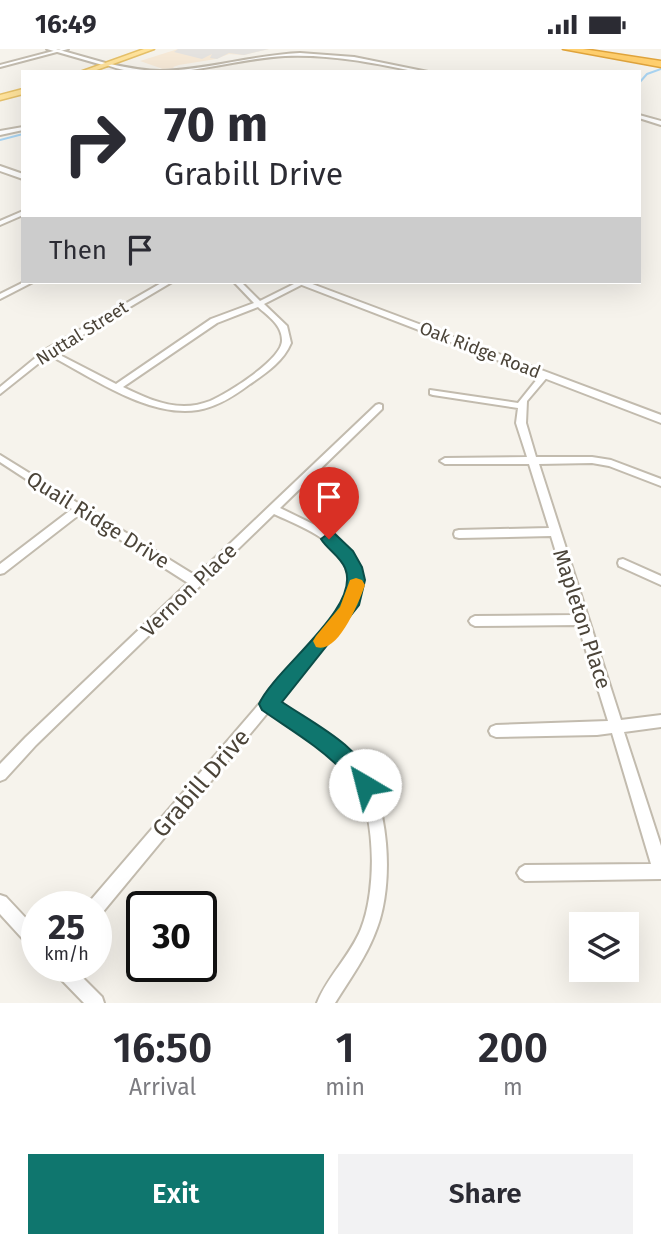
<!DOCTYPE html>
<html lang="en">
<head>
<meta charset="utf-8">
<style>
  :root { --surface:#fff; --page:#f2f2f3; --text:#2b2b33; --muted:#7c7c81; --accent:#0f766e }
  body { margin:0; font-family:"Fira Sans",sans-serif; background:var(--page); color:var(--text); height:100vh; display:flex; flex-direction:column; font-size:26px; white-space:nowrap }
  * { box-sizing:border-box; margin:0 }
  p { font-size:23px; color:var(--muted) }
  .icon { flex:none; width:38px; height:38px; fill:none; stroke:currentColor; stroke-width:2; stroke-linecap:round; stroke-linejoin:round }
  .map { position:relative; height:954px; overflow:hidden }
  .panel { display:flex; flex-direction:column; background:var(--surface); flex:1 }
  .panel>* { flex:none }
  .banner { position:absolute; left:21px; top:21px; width:620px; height:214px; border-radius:0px; box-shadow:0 7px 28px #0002; background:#fff; color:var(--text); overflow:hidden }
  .controls { position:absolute; left:569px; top:863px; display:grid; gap:14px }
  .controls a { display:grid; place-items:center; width:70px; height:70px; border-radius:0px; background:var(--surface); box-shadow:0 7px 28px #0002; font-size:35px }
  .speed { position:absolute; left:21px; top:842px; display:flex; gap:14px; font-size:35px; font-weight:700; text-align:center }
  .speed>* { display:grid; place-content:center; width:91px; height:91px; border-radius:50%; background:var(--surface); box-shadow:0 7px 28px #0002; line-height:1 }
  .speed small { font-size:18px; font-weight:400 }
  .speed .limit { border:4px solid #111; border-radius:10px; background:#fff; color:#111 }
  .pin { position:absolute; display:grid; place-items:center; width:60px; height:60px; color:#fff; margin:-72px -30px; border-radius:50% 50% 50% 0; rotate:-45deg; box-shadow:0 0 7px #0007 }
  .pin .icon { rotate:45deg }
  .me { position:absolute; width:77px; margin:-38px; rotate:323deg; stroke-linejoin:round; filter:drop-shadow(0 0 5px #0008) }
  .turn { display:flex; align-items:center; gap:24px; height:147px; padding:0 28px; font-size:32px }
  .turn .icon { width:91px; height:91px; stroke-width:2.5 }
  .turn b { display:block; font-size:49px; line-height:60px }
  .then { display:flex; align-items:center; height:66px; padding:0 28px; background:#0003; gap:14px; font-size:26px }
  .eta { display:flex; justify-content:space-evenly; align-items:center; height:119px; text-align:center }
  .eta b { font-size:42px; font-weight:600; line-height:49px }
  .action { display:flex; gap:14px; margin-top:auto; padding:14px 28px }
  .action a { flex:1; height:80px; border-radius:0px; background:var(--accent); color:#fff; font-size:28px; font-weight:600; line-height:80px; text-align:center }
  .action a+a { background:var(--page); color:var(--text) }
  .status { display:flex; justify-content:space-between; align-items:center; height:49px; padding:0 35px; background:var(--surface); direction:ltr }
  .status svg { height:19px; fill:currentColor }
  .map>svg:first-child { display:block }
  .commercial { fill:#f7ead8 }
  .parking { fill:#e5e3e0 }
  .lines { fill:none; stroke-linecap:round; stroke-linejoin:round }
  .stream { stroke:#a9d4f2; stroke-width:2 }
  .minor-casing { stroke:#c2bbae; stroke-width:4 }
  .tertiary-casing { stroke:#c2bbae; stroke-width:4 }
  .primary-casing { stroke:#e6c16a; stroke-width:3 }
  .motorway-casing { stroke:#e0a43c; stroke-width:3 }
  .minor { fill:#fff; fill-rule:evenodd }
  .tertiary { fill:#fff; fill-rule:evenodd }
  .primary { fill:#ffe39c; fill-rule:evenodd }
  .motorway { fill:#ffcf6e; fill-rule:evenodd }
  .route { fill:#0f766e; stroke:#0a4d48; stroke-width:2 }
  .slow { fill:#f59e0b }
  .labels { text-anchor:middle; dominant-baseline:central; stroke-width:6; stroke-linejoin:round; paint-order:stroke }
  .far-street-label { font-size:18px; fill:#4b4439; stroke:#fff }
  .street-label { font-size:21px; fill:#4b4439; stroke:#fff }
  .near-street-label { font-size:24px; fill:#4b4439; stroke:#fff }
</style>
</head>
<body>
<div class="status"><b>16:49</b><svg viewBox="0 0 49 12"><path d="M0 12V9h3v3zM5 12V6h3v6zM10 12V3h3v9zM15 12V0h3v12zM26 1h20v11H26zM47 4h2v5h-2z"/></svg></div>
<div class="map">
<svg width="661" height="954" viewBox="0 0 661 954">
  <rect width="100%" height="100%" fill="#f6f3ec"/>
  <path class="commercial" d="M178 0H269L244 6 229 5 216 10 179 16 173 18 174 19 163 20 140 12Z"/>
  <path class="parking" d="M178 0H269L244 6 229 4 217 10 210 9 212 5 202 10 174 3Z"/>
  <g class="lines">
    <path class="stream" d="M639 34 647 25 661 20
      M0 91 23 85"/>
    <defs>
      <path id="minor" d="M61 0H68L0 18V16Z
        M300 4 354 8 428 23H418C374 14 330 5 285 7 225 10 162 38 104 15L106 14C124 18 142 22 160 22 207 21 253 6 300 4Z
        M639 66 661 72V76L639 69Z
        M23 78V81L0 86V82Z
        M23 162V166L0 176V172Z
        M24 233H33L0 250V245Z
        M163 233H172L54 303 116 335 211 270 254 254 234 233H241L260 252 298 233H307L264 255 287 277 291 294C283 313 266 324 250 335 234 347 217 358 198 361 148 369 92 328 49 306L0 345V338L45 301ZM258 258C268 267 282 276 282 291 283 310 227 345 210 352 202 355 193 357 184 357 162 357 142 347 123 338L217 274Z
        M545 323 549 326 527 352 526 374 536 408H592L611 411 661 430V437L609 417 592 414 539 415 621 671 661 666V678L624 683 661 797V830L525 832 520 829 517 824 520 819 525 816 651 815 612 684 597 686 496 688 491 686 489 682 491 678 496 676 608 672 578 576 475 577 471 575 469 572 471 569 475 567 575 566 551 487 459 489 455 488 454 485 455 482 459 481 549 479 529 415H445L440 412 445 409 527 408 516 374 518 359 433 346 430 345V341L518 354 542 324Z
        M379 355 382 356V360L280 459 325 481 339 491 349 502 358 519 360 536 355 559 277 653C305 671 338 687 359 713 390 753 394 834 377 879 367 907 350 930 335 954H317C327 928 350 907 361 880 377 840 377 760 350 724 331 697 296 680 269 662L102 864 96 866V858H88L90 852 346 554C348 543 350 533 347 521 340 491 299 477 274 465L36 696 5 730 0 732V715L26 688 188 534 80 465 4 524 0 525V515L72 460 0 413V406L196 527 376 356Z
        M623 510 661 527V536L619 517 618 514 619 511Z
        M0 846 6 848 37 881V901L31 899 0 865Z
        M52 917H71L102 948 104 954H84L54 923Z"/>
      <path id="tertiary" d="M47 0H56L109 15 106 17Z
        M0 117 23 125V130L0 122Z
        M294 233H307L661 366V374Z"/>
      <path id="primary" d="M144 0H154L91 23H80Z
        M23 40V45L0 51V46Z"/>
      <path id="motorway" d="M563 0H583L661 12V18Z"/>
    </defs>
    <use href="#minor" class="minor-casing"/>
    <use href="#tertiary" class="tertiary-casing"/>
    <use href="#primary" class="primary-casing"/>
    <use href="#motorway" class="motorway-casing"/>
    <use href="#minor" class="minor"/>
    <use href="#tertiary" class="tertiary"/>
    <use href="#primary" class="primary"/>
    <use href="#motorway" class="motorway"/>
  </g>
  <path class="route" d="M329 484 335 485 353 502 362 518 365 531 359 556 282 653C316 676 359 696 376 736L373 743 365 746C354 742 352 730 343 722 320 698 289 680 262 661L259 655C275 619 362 559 345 519 340 507 327 500 321 490Z"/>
  <path class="slow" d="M356 529 362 531 365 536C359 553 338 606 316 598L313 592 316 587 340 558 350 531Z"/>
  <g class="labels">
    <g class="far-street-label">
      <text transform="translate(82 284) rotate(-32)">Nuttal Street</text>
      <text transform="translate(480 301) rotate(21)">Oak Ridge Road</text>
    </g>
    <g class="street-label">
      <text transform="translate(98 471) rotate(32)">Quail Ridge Drive</text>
      <text transform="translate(189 541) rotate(-44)">Vernon Place</text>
      <text transform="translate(582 570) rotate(72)">Mapleton Place</text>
    </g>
    <g class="near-street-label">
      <text transform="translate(201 734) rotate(-49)">Grabill Drive</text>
    </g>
  </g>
</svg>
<div class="controls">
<a><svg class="icon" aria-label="layers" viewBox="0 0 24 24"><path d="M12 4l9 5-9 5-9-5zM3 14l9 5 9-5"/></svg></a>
</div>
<div class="speed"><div>25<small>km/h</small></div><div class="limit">30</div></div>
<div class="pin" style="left:329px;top:490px;background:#d93025"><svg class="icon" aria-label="arrive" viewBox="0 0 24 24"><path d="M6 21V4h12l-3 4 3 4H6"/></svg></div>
<svg class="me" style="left:365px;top:736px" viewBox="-20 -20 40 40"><circle r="19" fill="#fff"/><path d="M0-13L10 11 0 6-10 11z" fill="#0f766e"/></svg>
<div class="banner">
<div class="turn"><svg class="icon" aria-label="right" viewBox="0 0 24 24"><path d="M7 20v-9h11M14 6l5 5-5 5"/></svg><div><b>70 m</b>Grabill Drive</div></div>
<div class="then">Then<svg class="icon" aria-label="arrive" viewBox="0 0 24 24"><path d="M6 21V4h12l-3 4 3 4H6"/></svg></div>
</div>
</div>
<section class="panel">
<div class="eta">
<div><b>16:50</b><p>Arrival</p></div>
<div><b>1</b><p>min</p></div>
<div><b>200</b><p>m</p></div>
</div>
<div class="action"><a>Exit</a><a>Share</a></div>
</section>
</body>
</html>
